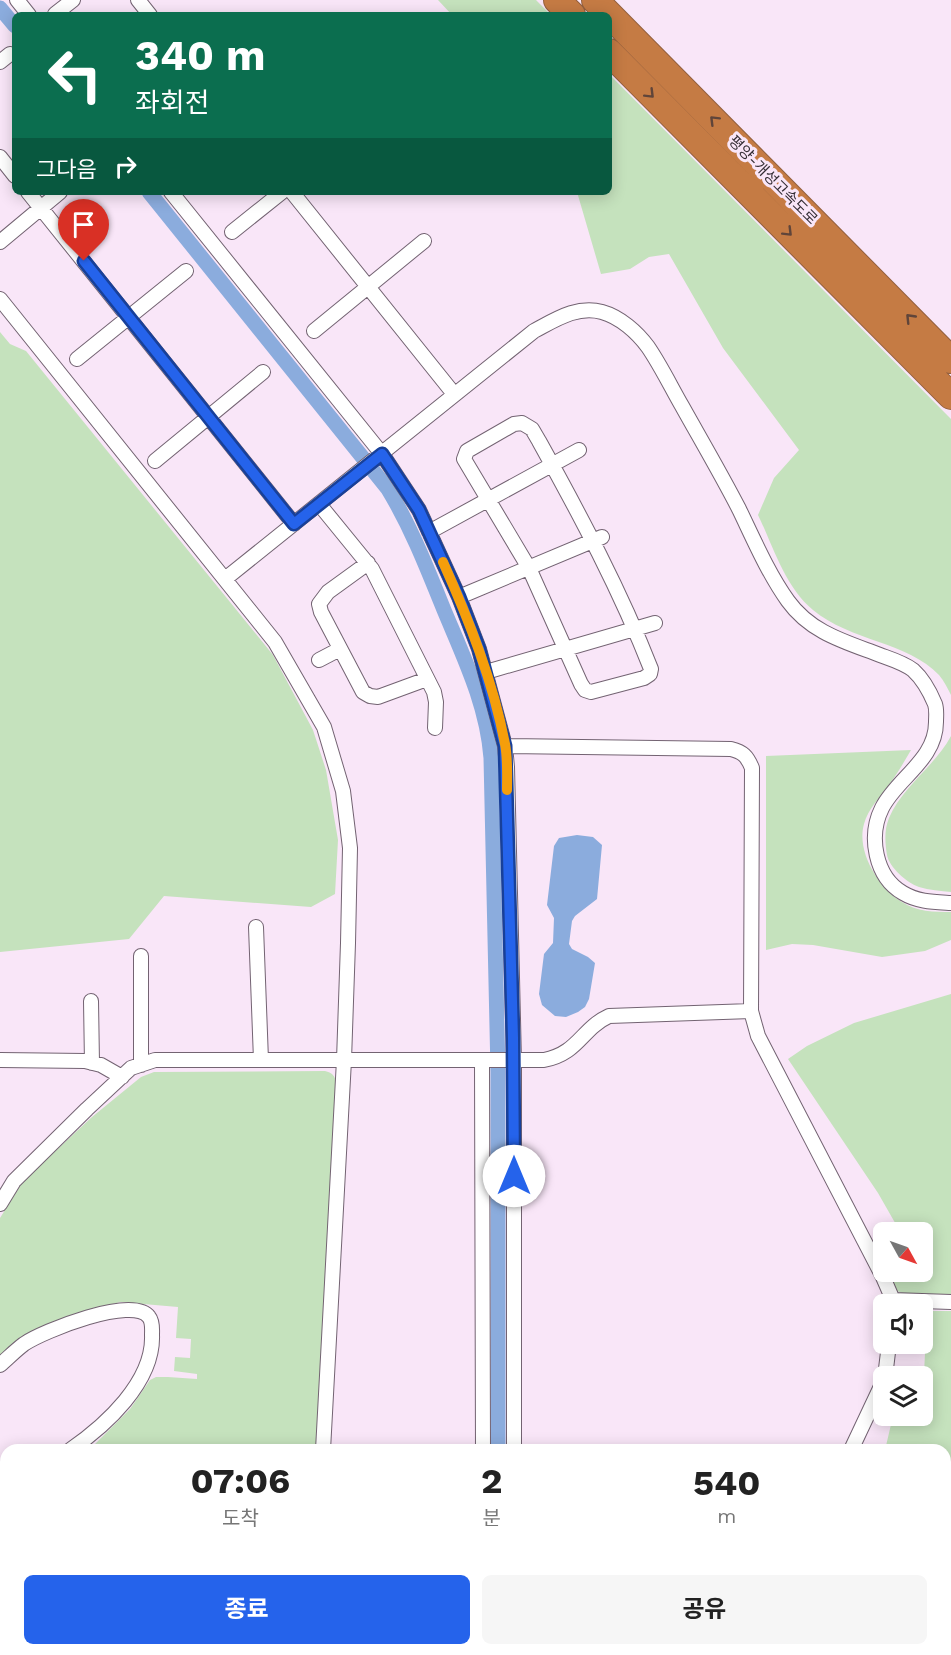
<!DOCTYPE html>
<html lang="ko">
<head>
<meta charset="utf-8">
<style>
  :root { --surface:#fff; --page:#f6f6f6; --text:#222; --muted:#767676; --accent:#2563eb }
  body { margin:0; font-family:"Work Sans","Noto Sans KR",sans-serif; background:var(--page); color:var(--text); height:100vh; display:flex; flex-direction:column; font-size:22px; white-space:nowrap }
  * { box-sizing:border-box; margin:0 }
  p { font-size:20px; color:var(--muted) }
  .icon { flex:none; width:33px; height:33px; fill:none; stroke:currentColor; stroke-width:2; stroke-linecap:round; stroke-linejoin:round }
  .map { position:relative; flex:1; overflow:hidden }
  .panel { position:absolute; left:0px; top:1444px; width:951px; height:212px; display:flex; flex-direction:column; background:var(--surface); border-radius:18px 18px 0 0; box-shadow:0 3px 15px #0003 }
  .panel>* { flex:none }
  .banner { position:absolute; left:12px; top:12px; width:600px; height:183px; border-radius:9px; box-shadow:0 3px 15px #0003; background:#0b6e4f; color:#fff; overflow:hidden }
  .needle { width:39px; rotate:130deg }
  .tools { position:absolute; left:873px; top:1222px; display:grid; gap:12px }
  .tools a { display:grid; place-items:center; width:60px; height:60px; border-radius:9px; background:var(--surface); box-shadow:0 3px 15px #0003; font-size:30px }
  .pin { position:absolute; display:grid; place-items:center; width:51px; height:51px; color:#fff; margin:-62px -26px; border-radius:50% 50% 50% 0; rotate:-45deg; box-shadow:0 0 6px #0007 }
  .pin .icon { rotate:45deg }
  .me { position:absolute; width:66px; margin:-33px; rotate:0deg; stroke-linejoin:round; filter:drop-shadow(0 0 4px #0008) }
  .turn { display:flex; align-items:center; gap:21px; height:126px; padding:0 24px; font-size:27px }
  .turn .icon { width:78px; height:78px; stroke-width:2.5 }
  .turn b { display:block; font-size:42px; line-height:51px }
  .then { display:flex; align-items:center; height:57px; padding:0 24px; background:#0003; gap:12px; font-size:22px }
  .eta { display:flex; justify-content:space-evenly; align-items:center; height:102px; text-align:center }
  .eta b { font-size:36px; font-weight:700; line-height:42px }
  .button { display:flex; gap:12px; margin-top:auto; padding:12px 24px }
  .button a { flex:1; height:69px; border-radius:9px; background:var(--accent); color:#fff; font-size:24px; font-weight:700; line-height:69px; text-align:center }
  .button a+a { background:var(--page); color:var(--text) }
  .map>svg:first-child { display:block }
  .green { fill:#c5e2bd }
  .water { fill:#8bacdd }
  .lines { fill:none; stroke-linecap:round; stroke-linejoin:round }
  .canal { stroke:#8bacdd; stroke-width:15 }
  .street-casing { stroke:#736372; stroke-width:16 }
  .highway-casing { stroke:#93603f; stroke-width:28 }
  .street { stroke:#fff; stroke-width:14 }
  .highway { stroke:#c57b44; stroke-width:26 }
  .oneway { stroke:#60453a }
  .route-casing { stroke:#184099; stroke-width:15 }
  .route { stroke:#2563eb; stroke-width:10 }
  .slow { stroke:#f59e0b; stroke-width:10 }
  .labels { text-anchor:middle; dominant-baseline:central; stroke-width:6; stroke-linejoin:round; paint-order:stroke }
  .street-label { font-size:15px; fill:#352e35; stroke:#f9e6f8 }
</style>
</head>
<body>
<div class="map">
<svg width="951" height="1655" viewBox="0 0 951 1655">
  <rect width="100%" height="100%" fill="#f9e6f8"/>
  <path class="green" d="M438 0H536L551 15H452Z
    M609 74 951 419V695C948 689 944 681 939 675 908 642 850 641 813 610 785 587 773 546 758 515L774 478 799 450 723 348 669 254 649 257 630 269 601 274 577 192H609Z
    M0 332 10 344 26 351 273 655 313 730 326 770 338 840 335 894 311 907 164 896 129 939 0 952Z
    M951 736V892C941 891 929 890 919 887 907 883 889 867 887 855 885 843 884 830 889 818 902 787 935 766 951 736Z
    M911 750C904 762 897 774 889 785 880 797 868 809 864 824 856 852 879 888 902 902 917 912 934 912 951 912V940L925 951 882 957 813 945 792 944 766 950V756Z
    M951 994V1295L905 1294 897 1291 888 1272H922V1233H885L898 1228 878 1193 788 1059 807 1046 854 1023Z
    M325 1071C332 1073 335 1075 336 1083L316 1450H89L130 1409 150 1380 156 1377H168L197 1379V1374L174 1371 175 1357 190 1358 191 1339 176 1338 178 1307 120 1302 56 1321 22 1340 0 1359V1218L23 1181 92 1117 141 1077 154 1072Z
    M883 1233H884L883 1261 873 1237Z
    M927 1311H951V1655H780L782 1650H945V1450H885L893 1416H922Z
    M6 1571V1650H271L266 1655H0V1595Z"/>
  <path class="water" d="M577 835 593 837 602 845 597 899 575 916 572 921 569 944 572 949 588 957 595 963 589 999 585 1007 578 1012 566 1017 555 1016 542 1005 539 994 544 954 553 943 554 918 547 905 554 846 559 838Z"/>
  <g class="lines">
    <path class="canal" d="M0 8 15 26
      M149 192 388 489C411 527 427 568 444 610 464 658 487 705 491 758L498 1072V1450
      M498 1650V1655"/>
    <defs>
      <path id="street" d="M17 0 29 15
        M138 0 150 15
        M55 14 73 0
        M0 62 10 54
        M0 157 15 176
        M28 192 294 524
        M171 192 382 454 419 510 459 597 479 649 505 746 507 767 514 1061V1450
        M292 192 454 394
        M232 232 282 192
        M0 242 60 192
        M0 299 275 642 324 727 343 791 350 848 348 943 344 1060 323 1450
        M314 331 424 241
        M77 359 186 271
        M522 423 532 429 539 441C580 515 620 590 651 669L650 674 644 678 591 692 585 690 581 684 529 568 464 459 467 451 514 424Z
        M155 461 263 372
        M319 504 372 569 434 692 436 702 435 728
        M429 532 579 450
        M368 563 328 592 319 604 321 612 363 692 370 696 378 697 427 679
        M225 579 534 331C555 320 577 305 602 312 620 317 637 332 648 347 661 366 671 387 682 406 701 440 721 474 739 509 754 540 768 573 788 601 811 633 846 642 880 655 891 659 904 663 913 670 923 679 930 692 935 704 937 710 936 716 936 722 936 760 897 778 882 808 868 836 875 877 903 893 918 902 934 902 951 903
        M459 597 602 537
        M319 660 340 649
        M486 672 655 623
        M505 746 731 749C743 752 747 756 752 768L751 1011 758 1036 883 1277 893 1300 892 1305
        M256 927 261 1060
        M141 956V1065
        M91 1001 92 1063
        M0 1060 85 1061 101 1065 122 1077
        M482 1061 483 1450
        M0 1204 14 1181 87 1109 131 1068 155 1060H544C579 1053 581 1029 609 1016L751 1011
        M893 1300 951 1302
        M0 1365C8 1358 16 1350 24 1344 43 1331 133 1295 149 1317 153 1322 152 1330 152 1335 154 1382 105 1426 70 1450
        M885 1377 889 1344
        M851 1450 884 1380
        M0 1560 6 1537
        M326 1650 335 1655
        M416 1650V1655
        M276 1655 280 1650
        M483 1655V1650
        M515 1655V1650
        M761 1655 763 1650"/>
      <path id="highway" d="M557 0 572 15
        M595 0 951 360
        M609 52 951 396"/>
    </defs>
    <use href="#street" class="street-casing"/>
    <use href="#highway" class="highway-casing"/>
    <use href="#street" class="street"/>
    <use href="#highway" class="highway"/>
  </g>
  <defs><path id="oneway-chevron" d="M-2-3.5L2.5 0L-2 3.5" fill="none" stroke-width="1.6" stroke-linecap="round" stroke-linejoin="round" transform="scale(1.5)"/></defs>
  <g class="oneway">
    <use href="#oneway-chevron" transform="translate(650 94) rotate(45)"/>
    <use href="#oneway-chevron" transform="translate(714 120) rotate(-135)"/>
    <use href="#oneway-chevron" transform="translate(788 232) rotate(45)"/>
    <use href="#oneway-chevron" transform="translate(910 318) rotate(-134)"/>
  </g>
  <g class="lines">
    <defs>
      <path id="route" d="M84 261 294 524 382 454 419 510 459 597 479 649 505 746 513 1038 514 1176"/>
    </defs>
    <use href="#route" class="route-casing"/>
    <use href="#route" class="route"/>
    <path class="slow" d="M443 562C469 620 493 681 505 744 508 759 507 775 507 790"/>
  </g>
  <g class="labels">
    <g class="street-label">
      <text transform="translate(773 180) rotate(45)">평양-개성고속도로</text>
    </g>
  </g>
</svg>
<div class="tools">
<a><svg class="needle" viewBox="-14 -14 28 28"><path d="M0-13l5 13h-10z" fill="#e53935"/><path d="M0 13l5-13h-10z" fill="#767676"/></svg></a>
<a><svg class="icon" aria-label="sound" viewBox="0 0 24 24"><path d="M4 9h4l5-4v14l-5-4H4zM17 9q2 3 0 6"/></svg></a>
<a><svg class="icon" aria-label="layers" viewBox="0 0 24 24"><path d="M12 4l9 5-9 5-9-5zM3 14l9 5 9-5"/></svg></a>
</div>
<div class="pin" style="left:84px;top:261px;background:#d93025"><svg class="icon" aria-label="arrive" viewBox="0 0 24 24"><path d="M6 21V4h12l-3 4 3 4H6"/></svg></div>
<svg class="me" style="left:514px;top:1176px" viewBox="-20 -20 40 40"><circle r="19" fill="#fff"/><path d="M0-13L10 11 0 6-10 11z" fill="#2563eb"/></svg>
<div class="banner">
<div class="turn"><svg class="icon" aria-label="left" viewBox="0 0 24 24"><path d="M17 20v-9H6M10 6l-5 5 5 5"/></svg><div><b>340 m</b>좌회전</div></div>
<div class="then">그다음<svg class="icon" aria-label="right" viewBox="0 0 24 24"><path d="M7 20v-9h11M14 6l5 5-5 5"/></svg></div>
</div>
<section class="panel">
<div class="eta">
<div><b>07:06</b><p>도착</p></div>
<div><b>2</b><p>분</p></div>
<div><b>540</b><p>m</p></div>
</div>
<div class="button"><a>종료</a><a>공유</a></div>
</section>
</div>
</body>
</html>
